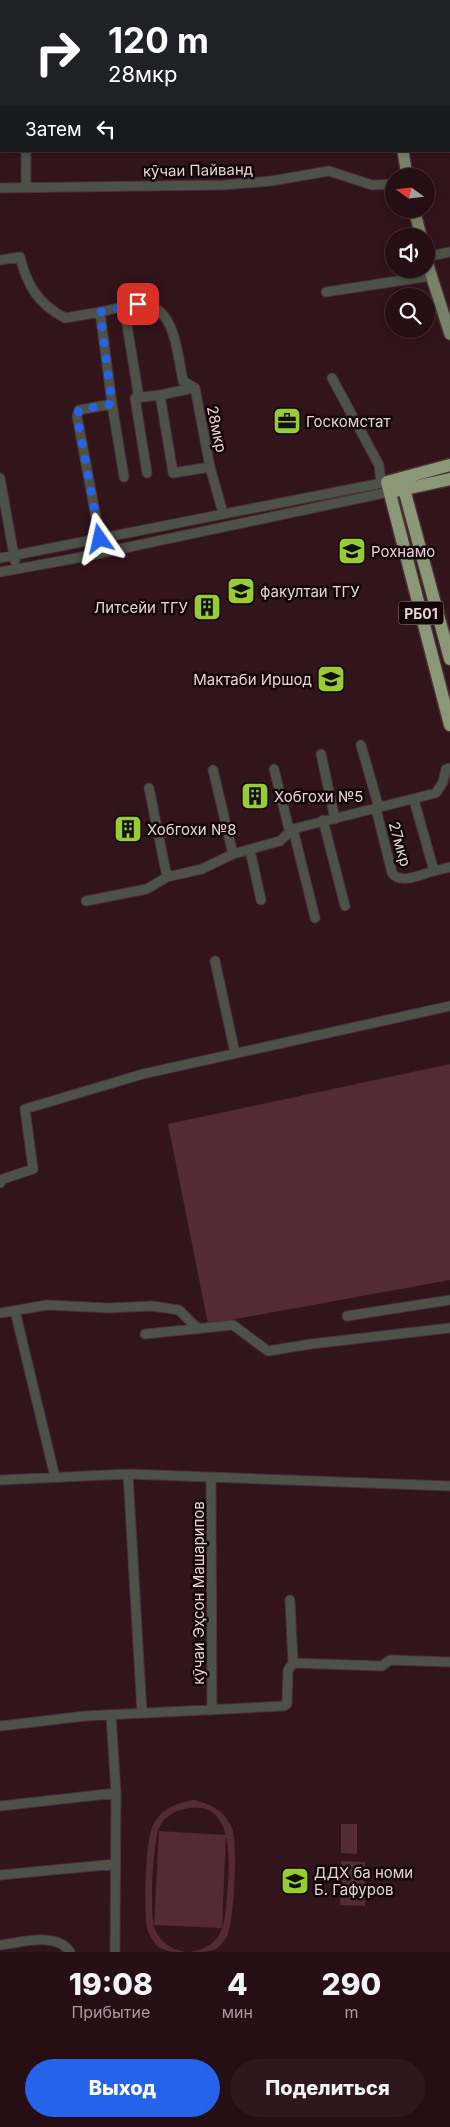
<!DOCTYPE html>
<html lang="ru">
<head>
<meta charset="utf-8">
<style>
  :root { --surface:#260f14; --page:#2e181d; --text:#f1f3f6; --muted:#a49ca0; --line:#422f34; --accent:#2563eb }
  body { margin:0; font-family:Inter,sans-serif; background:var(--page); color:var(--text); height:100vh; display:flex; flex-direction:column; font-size:19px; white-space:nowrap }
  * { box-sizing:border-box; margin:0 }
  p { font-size:16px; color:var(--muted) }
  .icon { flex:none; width:28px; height:28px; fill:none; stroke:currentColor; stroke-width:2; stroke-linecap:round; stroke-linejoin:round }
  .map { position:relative; height:1952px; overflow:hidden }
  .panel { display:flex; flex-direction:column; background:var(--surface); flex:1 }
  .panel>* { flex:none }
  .top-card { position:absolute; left:0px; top:0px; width:450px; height:152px; box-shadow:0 2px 8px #0003,0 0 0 1px var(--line); background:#202124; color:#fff; overflow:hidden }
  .needle { width:32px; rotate:285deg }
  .fabs { position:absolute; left:385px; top:168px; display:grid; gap:10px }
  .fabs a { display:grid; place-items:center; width:50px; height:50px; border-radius:50%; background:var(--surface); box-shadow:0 2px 8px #0003,0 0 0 1px var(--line); font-size:25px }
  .pin { position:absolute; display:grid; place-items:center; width:42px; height:42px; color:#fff; margin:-21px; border-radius:10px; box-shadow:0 2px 8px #0006 }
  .me { position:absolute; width:55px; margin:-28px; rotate:349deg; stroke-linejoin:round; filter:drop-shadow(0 0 4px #0008) }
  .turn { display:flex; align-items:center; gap:18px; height:105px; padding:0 25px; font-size:22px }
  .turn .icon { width:65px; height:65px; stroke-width:2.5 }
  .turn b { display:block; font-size:35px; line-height:42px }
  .then { display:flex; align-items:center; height:48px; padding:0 25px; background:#0003; gap:10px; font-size:19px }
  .eta { display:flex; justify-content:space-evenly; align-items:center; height:85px; text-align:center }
  .eta b { font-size:30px; font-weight:800; line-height:35px }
  .action { display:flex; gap:10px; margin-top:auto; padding:10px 25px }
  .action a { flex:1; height:58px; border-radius:30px; background:var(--accent); color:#fff; font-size:20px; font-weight:800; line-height:58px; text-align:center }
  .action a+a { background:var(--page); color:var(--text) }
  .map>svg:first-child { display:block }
  .green { fill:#542a33 }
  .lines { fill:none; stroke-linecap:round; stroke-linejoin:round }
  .minor-casing { stroke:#4b2f35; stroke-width:11 }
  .major-casing { stroke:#4b2f35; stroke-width:14 }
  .highway-casing { stroke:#4b2f35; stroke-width:15 }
  .minor { stroke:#4c5245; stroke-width:9 }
  .major { stroke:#788469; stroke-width:11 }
  .highway { stroke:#8a9878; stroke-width:12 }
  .route { stroke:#2563eb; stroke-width:9; stroke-dasharray:0 16.2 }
  .labels { text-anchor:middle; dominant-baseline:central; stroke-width:5; stroke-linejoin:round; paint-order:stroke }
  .shield { fill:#110508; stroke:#a79498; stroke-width:1 }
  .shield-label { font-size:14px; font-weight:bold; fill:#e7d2d5 }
  .street-label { font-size:15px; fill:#e7d2d5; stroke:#110508 }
  .poi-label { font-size:15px; fill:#e7d2d5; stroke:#110508; text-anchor:start }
</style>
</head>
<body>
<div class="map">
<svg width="450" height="1952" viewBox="0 0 450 1952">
  <rect width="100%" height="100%" fill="#32141b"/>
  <path class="green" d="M450 1064V1280L208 1324 168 1124Z
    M194 1800C211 1804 225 1811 232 1828 238 1842 234 1919 228 1934 226 1939 220 1946 216 1949 210 1952 199 1952 190 1952 204 1950 218 1943 222 1928L154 1925 159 1831 226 1835 222 1928 225 1917C227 1887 243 1800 189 1808 176 1810 164 1816 159 1828 153 1841 149 1918 155 1930 162 1943 171 1949 185 1952 174 1952 164 1952 156 1945 153 1941 148 1933 147 1928 144 1909 145 1841 153 1825 162 1808 177 1803 194 1800Z
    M341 1824H357V1854L341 1853Z
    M341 1861 365 1862V1906L340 1905Z"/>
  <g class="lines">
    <defs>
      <path id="minor" d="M28 0V1
        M0 31H1
        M449 48H450
        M0 107H1
        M449 135V140
        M26 151V187
        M0 188 223 185 271 181 329 171 372 185 394 184
        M426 257 450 252
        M0 260 20 257C27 285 38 304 65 318L100 312
        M326 292 430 276
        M124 307 139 398
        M332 378 379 465 381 483
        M160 395 194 388
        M112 404 100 312C113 310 127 304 139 304 176 304 177 354 183 381L195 388 210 467 173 473 160 395 135 398 147 473
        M210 467 223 513
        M0 478 15 561
        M100 539 77 416 79 410 112 404 124 477
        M0 558 387 482
        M0 572 77 558 389 492
        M361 745 379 808
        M321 754 335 819
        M274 769 290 833
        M213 770 233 854
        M149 788 167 877
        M414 800 434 871 450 867
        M376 809 392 873C401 885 422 874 434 871
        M323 820 345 906
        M293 829 315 918
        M250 850 261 900
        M86 901 147 889 167 877 202 869 233 854 280 841 293 829 436 793 443 782 446 769 450 768
        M215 961 235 1053
        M0 1183 3 1179 33 1169 25 1109 143 1074 450 1006
        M15 1311 55 1477
        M0 1313 47 1305 109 1308 152 1306 179 1310 198 1329
        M347 1316 450 1300
        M145 1334 233 1325 268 1351 311 1344 450 1328
        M128 1474 142 1713
        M211 1477 212 1710
        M0 1480 128 1474 450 1486
        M290 1600 293 1663
        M111 1715 116 1793 115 1952
        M0 1726 85 1716 284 1706 287 1704 288 1670 293 1663 382 1666 390 1660 450 1662
        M0 1806 116 1793
        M0 1875 116 1864
        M0 1945C20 1943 57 1931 70 1952"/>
      <path id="major" d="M392 0V1
        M403 151 407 176
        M414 209 421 236
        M426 259 450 334"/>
      <path id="highway" d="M450 465 387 482 450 725
        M401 478 450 659
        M396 491 450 479"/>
    </defs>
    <use href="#minor" class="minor-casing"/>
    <use href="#major" class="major-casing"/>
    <use href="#highway" class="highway-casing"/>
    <use href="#minor" class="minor"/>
    <use href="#major" class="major"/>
    <use href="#highway" class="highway"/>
  </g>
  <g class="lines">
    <path class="route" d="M100 539 77 416 79 410 112 404 100 312 138 304"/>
  </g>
  <defs>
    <symbol id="office-square" viewBox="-11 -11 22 22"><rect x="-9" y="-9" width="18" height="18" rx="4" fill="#99cb35" stroke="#110508"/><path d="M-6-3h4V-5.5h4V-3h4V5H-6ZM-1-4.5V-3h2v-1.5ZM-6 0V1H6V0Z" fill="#111"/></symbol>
    <symbol id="school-square" viewBox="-11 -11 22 22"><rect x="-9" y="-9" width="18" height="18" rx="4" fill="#99cb35" stroke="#110508"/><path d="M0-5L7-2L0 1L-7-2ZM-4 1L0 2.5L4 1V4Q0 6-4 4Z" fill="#111"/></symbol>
    <symbol id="university-square" viewBox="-11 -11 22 22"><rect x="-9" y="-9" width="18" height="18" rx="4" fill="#99cb35" stroke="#110508"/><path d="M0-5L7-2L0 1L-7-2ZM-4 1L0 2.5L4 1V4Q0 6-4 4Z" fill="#111"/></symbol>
    <symbol id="building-square" viewBox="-11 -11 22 22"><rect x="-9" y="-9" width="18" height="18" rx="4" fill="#99cb35" stroke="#110508"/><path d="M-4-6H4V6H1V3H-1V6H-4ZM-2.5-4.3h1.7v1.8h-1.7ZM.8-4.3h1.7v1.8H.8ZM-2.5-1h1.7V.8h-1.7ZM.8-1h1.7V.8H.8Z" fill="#111"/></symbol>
  </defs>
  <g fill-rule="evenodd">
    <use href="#office-square" x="271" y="405" width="32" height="32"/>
    <use href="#school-square" x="336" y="535" width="32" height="32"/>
    <use href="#university-square" x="225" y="575" width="32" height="32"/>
    <use href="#building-square" x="191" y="591" width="32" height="32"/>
    <use href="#school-square" x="315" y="663" width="32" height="32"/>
    <use href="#building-square" x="239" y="780" width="32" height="32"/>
    <use href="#building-square" x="112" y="813" width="32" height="32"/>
    <use href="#university-square" x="279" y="1865" width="32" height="32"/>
  </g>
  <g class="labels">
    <rect class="shield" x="398.5" y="601.5" width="45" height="23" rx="4"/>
    <g class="shield-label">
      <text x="421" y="613">РБ01</text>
    </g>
    <g class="street-label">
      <text transform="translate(198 170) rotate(-1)">кӯчаи Пайванд</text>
      <text transform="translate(217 429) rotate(78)">28мкр</text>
      <text transform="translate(400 844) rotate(74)">27мкр</text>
      <text transform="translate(198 1593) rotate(-90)">кӯчаи Эҳсон Машарипов</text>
    </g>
    <g class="poi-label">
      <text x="306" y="421">Госкомстат</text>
      <text x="371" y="551">Рохнамо</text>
      <text x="260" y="591">факултаи ТГУ</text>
      <text x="188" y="607" text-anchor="end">Литсейи ТГУ</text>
      <text x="312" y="679" text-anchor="end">Мактаби Иршод</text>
      <text x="274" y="796">Хобгохи №5</text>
      <text x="147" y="829">Хобгохи №8</text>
      <text x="314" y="1872">ДДХ ба номи<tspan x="314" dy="17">Б. Гафуров</tspan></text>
    </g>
  </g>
</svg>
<div class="fabs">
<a><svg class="needle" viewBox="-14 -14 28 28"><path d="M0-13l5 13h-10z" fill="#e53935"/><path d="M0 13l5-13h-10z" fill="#a49ca0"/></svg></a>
<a><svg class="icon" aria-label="sound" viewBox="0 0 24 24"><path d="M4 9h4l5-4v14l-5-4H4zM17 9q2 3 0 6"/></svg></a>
<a><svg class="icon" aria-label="search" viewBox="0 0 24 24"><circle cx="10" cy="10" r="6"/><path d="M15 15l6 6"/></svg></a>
</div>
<div class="pin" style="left:138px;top:304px;background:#d93025"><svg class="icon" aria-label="arrive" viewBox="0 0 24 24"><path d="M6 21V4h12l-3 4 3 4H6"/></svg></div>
<svg class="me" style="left:100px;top:539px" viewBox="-20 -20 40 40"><path d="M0-17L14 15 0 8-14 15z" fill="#2563eb" stroke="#fff" stroke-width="4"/></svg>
<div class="top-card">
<div class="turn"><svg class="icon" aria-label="right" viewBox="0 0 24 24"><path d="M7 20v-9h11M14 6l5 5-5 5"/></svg><div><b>120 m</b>28мкр</div></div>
<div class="then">Затем<svg class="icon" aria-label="left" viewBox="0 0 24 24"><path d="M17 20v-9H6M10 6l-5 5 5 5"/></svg></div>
</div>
</div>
<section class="panel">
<div class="eta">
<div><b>19:08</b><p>Прибытие</p></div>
<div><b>4</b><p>мин</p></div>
<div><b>290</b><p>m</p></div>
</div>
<div class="action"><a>Выход</a><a>Поделиться</a></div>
</section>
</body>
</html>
